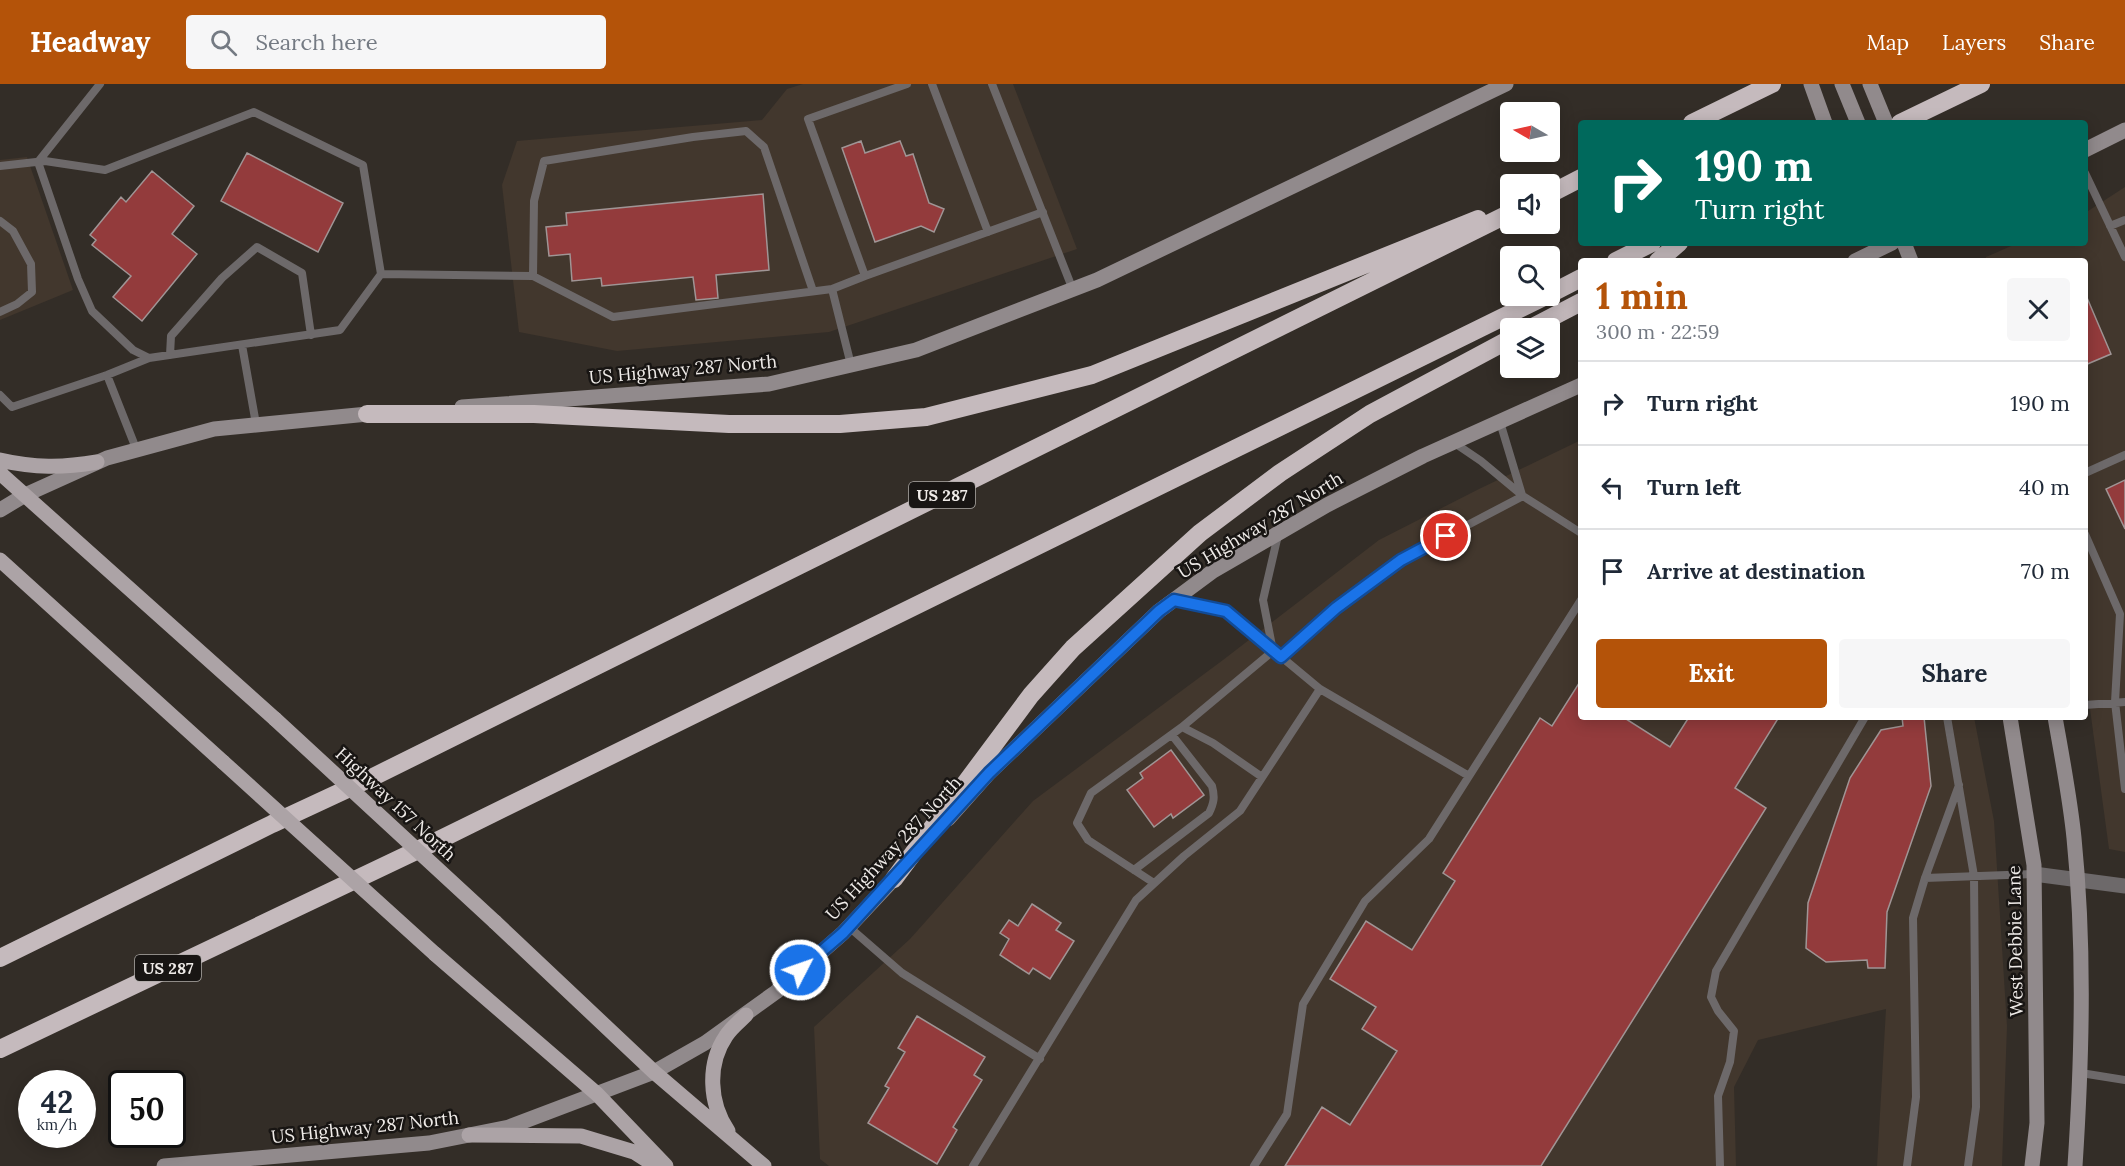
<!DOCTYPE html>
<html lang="en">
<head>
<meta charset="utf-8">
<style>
  :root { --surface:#fff; --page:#f6f6f7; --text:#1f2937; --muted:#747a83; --line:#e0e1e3; --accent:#b45309 }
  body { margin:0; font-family:Lora,serif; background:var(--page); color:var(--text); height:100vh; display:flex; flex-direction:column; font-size:22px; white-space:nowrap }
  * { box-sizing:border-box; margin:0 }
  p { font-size:20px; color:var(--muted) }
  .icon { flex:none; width:33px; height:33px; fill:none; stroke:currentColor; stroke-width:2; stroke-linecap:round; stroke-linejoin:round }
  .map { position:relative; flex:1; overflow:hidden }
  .sheet { position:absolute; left:1578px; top:174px; width:510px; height:462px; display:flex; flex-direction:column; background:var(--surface); border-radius:6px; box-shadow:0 3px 15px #0003 }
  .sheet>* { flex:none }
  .top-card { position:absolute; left:1578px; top:36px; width:510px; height:126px; border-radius:6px; box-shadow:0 3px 15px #0003; background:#00695c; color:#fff; overflow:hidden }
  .needle { width:39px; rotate:279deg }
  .buttons { position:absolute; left:1500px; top:18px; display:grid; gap:12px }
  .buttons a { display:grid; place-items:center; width:60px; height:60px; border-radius:6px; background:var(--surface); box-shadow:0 3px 15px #0003; font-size:30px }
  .speed { position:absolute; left:18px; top:986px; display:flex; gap:12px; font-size:30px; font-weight:700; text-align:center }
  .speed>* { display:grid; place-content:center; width:78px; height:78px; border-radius:50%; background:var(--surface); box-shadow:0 3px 15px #0003; line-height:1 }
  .speed small { font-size:15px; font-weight:400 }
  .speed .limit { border:3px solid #111; border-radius:9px; background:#fff; color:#111 }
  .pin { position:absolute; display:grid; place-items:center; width:51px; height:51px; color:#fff; margin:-26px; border:3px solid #fff; border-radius:50%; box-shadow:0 2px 6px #0007 }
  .me { position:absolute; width:66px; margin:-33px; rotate:49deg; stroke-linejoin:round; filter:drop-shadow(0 0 4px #0008) }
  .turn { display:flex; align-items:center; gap:21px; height:126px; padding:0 18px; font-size:27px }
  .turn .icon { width:78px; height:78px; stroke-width:2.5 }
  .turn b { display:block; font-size:42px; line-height:51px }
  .round { display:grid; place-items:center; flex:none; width:63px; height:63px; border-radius:6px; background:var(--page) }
  .overview { display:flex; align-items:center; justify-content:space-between; height:102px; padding:0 18px }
  h1 { font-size:36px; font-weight:800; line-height:45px; color:var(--accent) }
  .primary-button { display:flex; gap:12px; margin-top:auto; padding:12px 18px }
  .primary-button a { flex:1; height:69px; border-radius:6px; background:var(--accent); color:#fff; font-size:24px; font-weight:800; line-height:69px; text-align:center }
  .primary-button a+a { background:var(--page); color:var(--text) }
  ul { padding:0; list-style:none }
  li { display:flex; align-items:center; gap:18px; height:84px; padding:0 18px; border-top:2px solid var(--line) }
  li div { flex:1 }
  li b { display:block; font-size:22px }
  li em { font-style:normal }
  header { display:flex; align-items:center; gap:36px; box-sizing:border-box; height:84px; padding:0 30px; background:var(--accent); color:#fff }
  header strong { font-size:28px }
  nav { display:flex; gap:33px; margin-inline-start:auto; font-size:21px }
  .search { width:420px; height:54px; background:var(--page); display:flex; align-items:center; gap:15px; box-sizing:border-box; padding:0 21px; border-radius:6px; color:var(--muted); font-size:22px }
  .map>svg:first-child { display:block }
  .built { fill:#42372d }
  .building { fill:#933b3c; stroke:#a09595; stroke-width:1.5 }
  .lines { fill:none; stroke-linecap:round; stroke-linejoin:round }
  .service { stroke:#6d696a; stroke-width:8 }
  .minor { stroke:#6d696a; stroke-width:15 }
  .secondary { stroke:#918a8c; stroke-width:15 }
  .primary { stroke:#aca3a6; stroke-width:15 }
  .motorway { stroke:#c5babd; stroke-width:18 }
  .primary-bridge { stroke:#aca3a6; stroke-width:15 }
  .route-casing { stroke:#114b97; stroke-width:15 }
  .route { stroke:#1a73e8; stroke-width:10 }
  .labels { text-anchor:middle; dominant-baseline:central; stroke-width:5; stroke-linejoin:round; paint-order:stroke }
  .shield { fill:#181513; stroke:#aeaba8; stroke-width:1.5 }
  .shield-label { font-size:16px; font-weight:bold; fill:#efebe8 }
  .street-label { font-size:18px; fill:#efebe8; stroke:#181513 }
</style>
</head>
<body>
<header>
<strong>Headway</strong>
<div class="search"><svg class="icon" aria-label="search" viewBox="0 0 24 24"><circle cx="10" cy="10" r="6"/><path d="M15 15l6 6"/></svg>Search here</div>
<nav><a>Map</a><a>Layers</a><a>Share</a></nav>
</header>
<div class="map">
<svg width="2125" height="1082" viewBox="0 0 2125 1082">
  <rect width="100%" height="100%" fill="#332d27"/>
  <path class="built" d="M803 0H1013L1077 165 829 248 617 267 519 248 502 101 517 57 762 36 787 5Z
    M27 73 73 206 0 236V76Z
    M2125 103V768L2109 765 2085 588V177H1985L1986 173 2018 159H2085V129Z
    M1581 356V633H1974L1994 737 2007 942 2002 1082H1877L1886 925 1758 956 1734 1003 1736 1082H829L820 1075 814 943 910 855 1033 717 1223 576 1379 456 1479 405Z"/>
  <path class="building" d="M861 57 865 69 900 57 906 72 913 70 929 119 944 125 934 148 921 142 875 158 842 64Z
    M247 69 343 119 318 168 221 117Z
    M152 87 194 122 172 150 197 170 142 237 113 213 131 192 92 161 96 156 90 151 121 113 126 118Z
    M763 110 769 186 716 191 718 214 696 216 693 193 602 202 601 194 572 197 570 170 549 172 546 143 567 141 566 129Z
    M2085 209 2111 270 2085 281Z
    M2125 396V445L2106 405Z
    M1581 596V633H1623L1670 663 1689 633H1779L1735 704 1766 724 1541 1082H1285L1322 1023 1350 1041 1397 967 1362 945 1376 923 1330 895 1366 837 1412 866 1455 797 1443 789 1540 634 1552 642Z
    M1902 633H1924L1931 702 1887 828 1885 884H1868L1867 876 1826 878 1806 864 1808 819 1850 694 1881 646 1903 642Z
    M1171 666 1204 711 1173 734 1171 730 1154 743 1127 706 1143 694 1140 689Z
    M1032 820 1061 839 1056 846 1074 857 1050 895 1033 884 1029 890 1000 871 1009 855 1000 849 1009 836 1018 842Z
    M917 932 985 973 974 991 982 996 953 1043 957 1046 937 1080 868 1039 889 1004 885 1002 905 968 898 964Z"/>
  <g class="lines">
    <path class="service" d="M100 0 38 78 78 195 92 227 133 266 149 274
      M932 0 988 148
      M992 0 1073 206
      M0 82 45 77 105 86 254 28 363 81 381 190 340 246 149 274 107 291 12 323 0 311
      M2085 89 2125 173
      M0 137 13 147 31 180 32 208 17 220 0 228
      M2110 142 2125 136
      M381 190 533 192
      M865 192 1043 128
      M813 207 764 63 746 47 693 53 544 77 534 117 533 192 613 233 832 205
      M242 261 256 340
      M170 271 171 252 222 194 257 163 302 189 311 251
      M851 281 832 205 865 192 808 35 907 0
      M107 291 137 367
      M1500 338 1522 411
      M1453 358 1481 377 1523 412 1581 449
      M2085 389 2125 371
      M2085 450 2120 530 2115 618 2125 705
      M1176 516 1226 527 1320 605 1469 692
      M1273 567 1263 516 1278 451
      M1281 573 1336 524 1401 476 1523 412
      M2085 621 2125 618
      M1947 633 1974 792 1976 1023 1968 1082
      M1182 643 1273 567
      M1134 786 1209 729C1214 719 1215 713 1212 702L1172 651
      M1925 794 2034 790
      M1154 799 1088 756 1077 739 1091 709 1182 643 1213 659 1262 693
      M849 843 902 889 1040 975
      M2081 989 2125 996
      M973 1082 1136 816 1184 772 1240 727 1320 605
      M1254 1082 1287 1030 1303 920 1365 817 1429 755 1581 516
      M1720 1082 1718 1012 1730 978 1734 947 1718 927 1711 913 1716 887 1865 633
      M1907 1082 1916 1013 1913 834 1925 794 1959 701"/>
    <path class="minor" d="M2034 790 2125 802"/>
    <path class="secondary" d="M1811 0 1825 39
      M1842 0 1858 39
      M1870 0 1886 39
      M2085 66 2125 46
      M1904 159 1911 177
      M1855 177 1892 159
      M462 323 769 300 916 266 1097 196 1506 0
      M0 426 25 411 107 374 214 345 378 329
      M2010 633 2034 781 2037 1039 2032 1082
      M2055 633C2062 673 2070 714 2074 754 2085 863 2082 974 2075 1082
      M948 735 989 689 1159 527 1213 487 1327 421 1423 372 1581 301
      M164 1082 429 1059 509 1043 654 988 705 959 776 908 843 849 902 786"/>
    <path class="primary" d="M0 376C34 384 63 384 97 378
      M0 389 275 635
      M0 476 223 678
      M495 838 654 988 764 1082
      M435 870 597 1010 666 1082
      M728 1047C709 1019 707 980 726 952 731 944 740 937 746 931
      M469 1051 581 1052 634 1068 656 1082"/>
    <path class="motorway" d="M1692 39 1772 0
      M1900 39 1981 0
      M1550 110 1581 94
      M1616 177 1652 159
      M1658 177 1679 159
      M1550 210 1581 194
      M1531 244 1581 218
      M367 330H534L729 340H840L926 333 1092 291 1478 135
      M894 795 1031 611 1073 564 1200 449 1280 389 1370 330 1510 255
      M0 874 272 740 373 693 1510 129
      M0 965 441 755 1546 212"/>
    <path class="primary-bridge" d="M275 635 495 838
      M223 678 435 870"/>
  </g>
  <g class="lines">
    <defs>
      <path id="route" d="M800 886 843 849 989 689 1159 527 1174 516 1226 527 1281 573 1336 524 1401 476 1446 452"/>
    </defs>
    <use href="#route" class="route-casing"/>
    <use href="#route" class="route"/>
  </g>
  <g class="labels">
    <g class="shield">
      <rect x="909" y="398" width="66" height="26" rx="4.5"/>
      <rect x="135" y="871" width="66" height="26" rx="4.5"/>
    </g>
    <g class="shield-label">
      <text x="942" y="411">US 287</text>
      <text x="168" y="884">US 287</text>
    </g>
    <g class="street-label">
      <text transform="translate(683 285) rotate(-5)">US Highway 287 North</text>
      <text transform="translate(1260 441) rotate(-31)">US Highway 287 North</text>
      <text transform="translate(396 720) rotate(43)">Highway 157 North</text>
      <text transform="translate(893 764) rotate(-47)">US Highway 287 North</text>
      <text transform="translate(2015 857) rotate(-91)">West Debbie Lane</text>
      <text transform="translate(365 1043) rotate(-6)">US Highway 287 North</text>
    </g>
  </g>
</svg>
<div class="buttons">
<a><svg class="needle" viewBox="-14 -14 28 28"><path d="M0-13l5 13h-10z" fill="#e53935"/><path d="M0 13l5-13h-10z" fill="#747a83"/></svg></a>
<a><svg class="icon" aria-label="sound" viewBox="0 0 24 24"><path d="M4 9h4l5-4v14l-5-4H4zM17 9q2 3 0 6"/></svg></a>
<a><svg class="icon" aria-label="search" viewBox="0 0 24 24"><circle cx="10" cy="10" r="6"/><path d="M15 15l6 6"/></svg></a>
<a><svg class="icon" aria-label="layers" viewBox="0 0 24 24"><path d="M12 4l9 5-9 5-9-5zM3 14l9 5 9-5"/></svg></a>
</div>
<div class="speed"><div>42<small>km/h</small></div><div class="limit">50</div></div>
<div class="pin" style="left:1446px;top:452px;background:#d93025"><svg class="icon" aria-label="arrive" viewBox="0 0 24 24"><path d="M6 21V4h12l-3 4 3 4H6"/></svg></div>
<svg class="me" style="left:800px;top:886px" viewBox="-20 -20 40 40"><circle r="17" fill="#1a73e8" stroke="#fff" stroke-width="3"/><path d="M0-11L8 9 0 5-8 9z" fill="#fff"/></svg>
<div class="top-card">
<div class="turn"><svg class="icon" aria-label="right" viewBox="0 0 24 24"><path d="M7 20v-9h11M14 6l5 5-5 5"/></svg><div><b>190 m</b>Turn right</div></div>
</div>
<section class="sheet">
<div class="overview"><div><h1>1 min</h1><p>300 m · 22:59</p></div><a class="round"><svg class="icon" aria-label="close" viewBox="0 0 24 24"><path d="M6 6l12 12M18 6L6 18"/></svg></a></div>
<ul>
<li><svg class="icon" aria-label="right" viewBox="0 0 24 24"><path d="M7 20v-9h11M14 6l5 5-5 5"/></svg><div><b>Turn right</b></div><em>190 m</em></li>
<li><svg class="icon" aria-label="left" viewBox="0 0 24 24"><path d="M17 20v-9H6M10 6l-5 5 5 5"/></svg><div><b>Turn left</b></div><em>40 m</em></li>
<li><svg class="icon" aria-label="arrive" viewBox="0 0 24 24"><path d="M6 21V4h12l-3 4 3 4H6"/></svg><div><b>Arrive at destination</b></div><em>70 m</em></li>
</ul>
<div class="primary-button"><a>Exit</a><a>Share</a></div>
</section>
</div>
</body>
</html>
